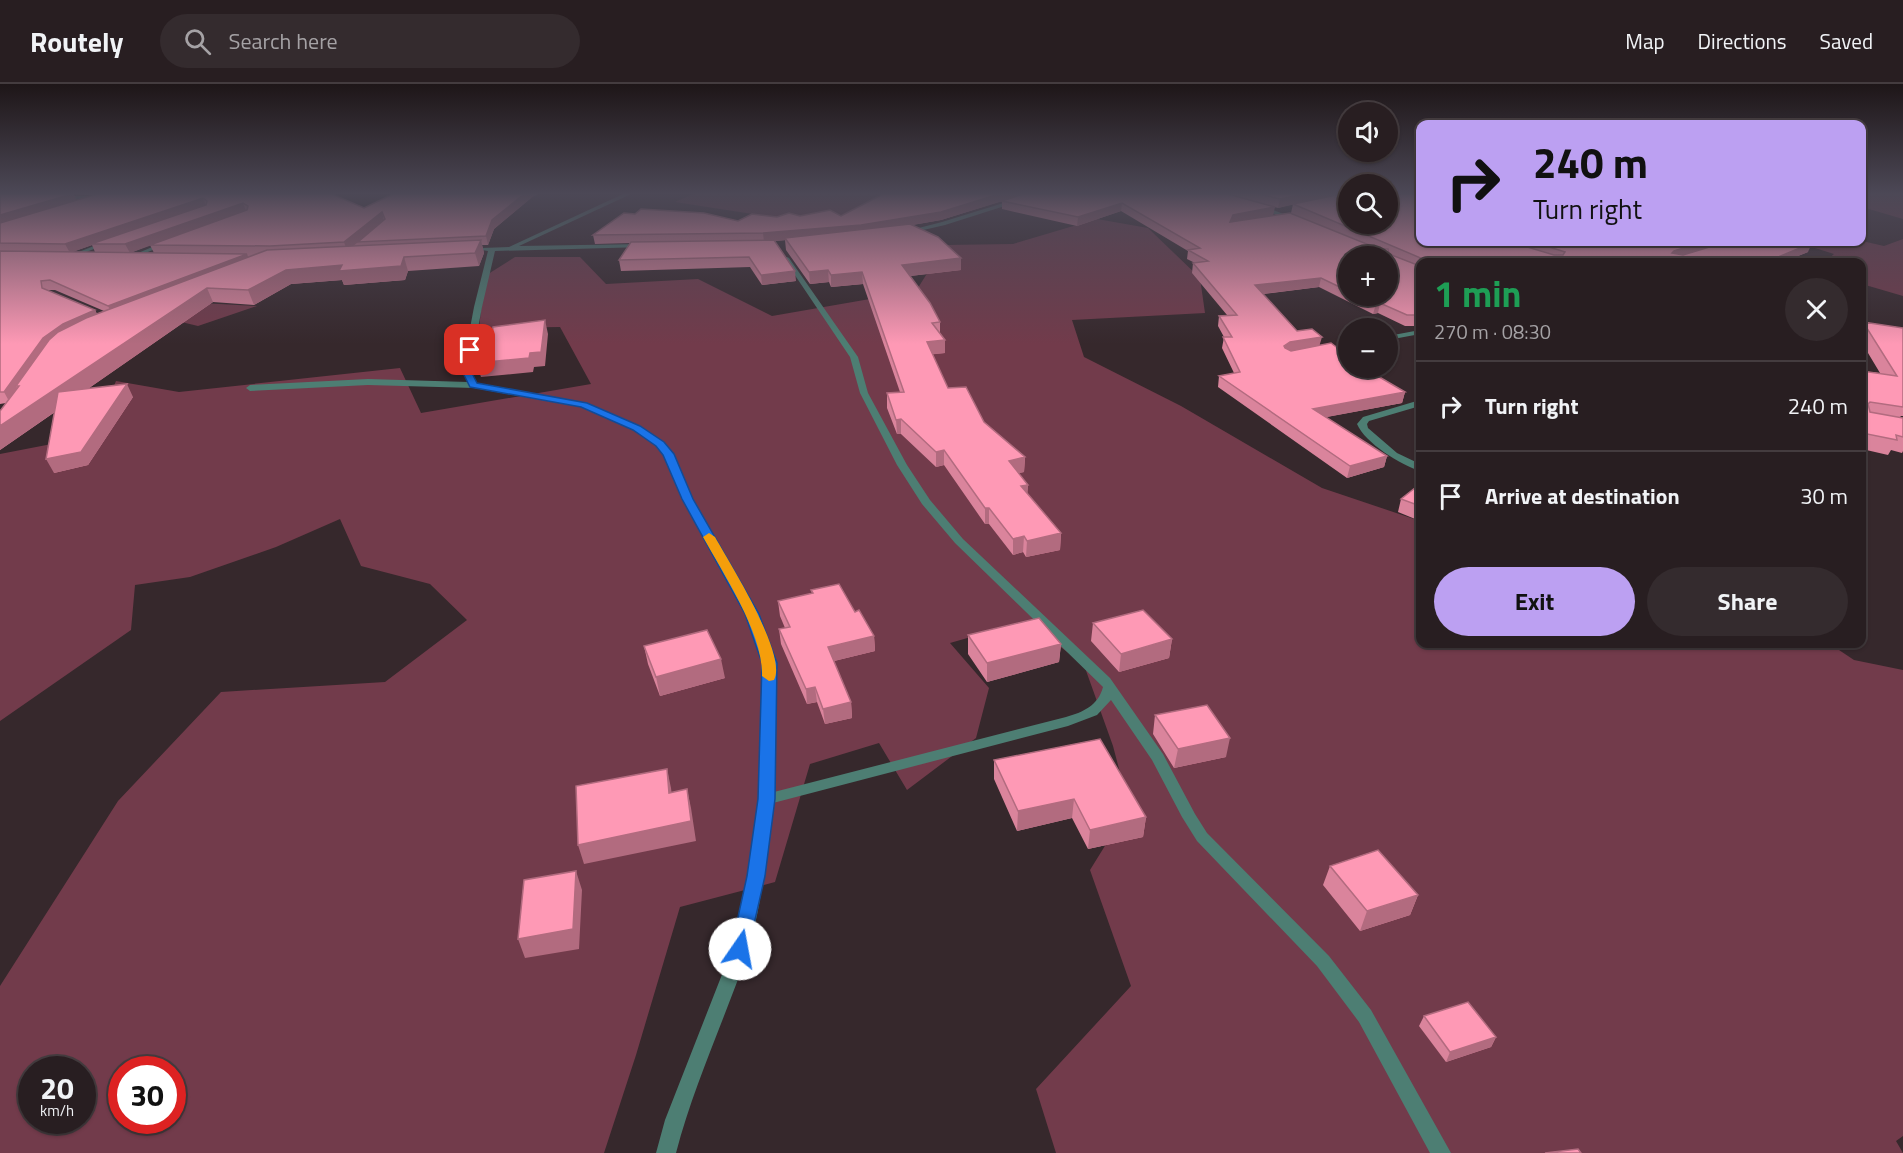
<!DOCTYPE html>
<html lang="en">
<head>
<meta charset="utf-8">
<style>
  :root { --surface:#281e21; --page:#342b2e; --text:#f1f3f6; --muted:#a5a2a5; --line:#443c3f; --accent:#bca0f2 }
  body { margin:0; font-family:"Titillium Web",sans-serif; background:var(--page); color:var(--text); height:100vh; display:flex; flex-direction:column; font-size:22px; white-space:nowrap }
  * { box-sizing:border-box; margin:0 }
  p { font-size:20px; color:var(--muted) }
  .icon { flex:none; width:33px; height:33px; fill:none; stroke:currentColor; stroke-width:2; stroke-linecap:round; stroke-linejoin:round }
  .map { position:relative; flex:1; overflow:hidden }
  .sheet { position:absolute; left:1416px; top:174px; width:450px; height:390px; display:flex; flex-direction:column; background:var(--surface); border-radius:12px; box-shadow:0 2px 4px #0004,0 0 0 2px var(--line) }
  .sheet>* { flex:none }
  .banner { position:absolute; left:1416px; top:36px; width:450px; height:126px; border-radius:12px; box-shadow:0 2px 4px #0004,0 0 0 2px var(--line); background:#bca0f2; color:#111; overflow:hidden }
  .controls { position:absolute; left:1338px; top:18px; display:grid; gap:12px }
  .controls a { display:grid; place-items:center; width:60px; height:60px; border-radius:50%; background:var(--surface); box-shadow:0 2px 4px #0004,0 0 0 2px var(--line); font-size:30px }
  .speed { position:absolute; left:18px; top:972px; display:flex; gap:12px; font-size:30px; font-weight:700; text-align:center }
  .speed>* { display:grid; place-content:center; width:78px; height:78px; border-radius:50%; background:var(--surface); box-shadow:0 2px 4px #0004,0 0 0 2px var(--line); line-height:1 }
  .speed small { font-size:15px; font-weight:400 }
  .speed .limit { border:9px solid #d22; background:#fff; color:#111 }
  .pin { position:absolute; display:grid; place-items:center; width:51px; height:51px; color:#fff; margin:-26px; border-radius:12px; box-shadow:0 3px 9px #0006 }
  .me { position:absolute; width:66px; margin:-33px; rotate:12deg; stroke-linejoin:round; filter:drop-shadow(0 0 4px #0008) }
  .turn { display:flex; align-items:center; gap:21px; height:126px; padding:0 18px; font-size:27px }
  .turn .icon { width:78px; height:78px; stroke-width:2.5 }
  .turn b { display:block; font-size:42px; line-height:51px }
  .round { display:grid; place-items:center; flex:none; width:63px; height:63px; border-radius:32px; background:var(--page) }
  .summary { display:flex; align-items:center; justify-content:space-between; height:102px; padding:0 18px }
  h1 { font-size:36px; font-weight:700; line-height:45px; color:#1e9e55 }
  .primary-button { display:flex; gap:12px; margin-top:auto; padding:12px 18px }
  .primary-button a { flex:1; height:69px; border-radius:36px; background:var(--accent); color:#111; font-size:24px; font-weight:700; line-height:69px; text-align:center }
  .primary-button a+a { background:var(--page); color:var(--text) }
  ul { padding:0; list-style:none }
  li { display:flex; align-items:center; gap:18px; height:90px; padding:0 18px; border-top:2px solid var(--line) }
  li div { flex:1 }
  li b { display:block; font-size:22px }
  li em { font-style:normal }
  header { display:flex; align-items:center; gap:36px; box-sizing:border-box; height:84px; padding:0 30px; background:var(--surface); border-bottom:2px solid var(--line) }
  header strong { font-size:28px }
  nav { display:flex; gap:33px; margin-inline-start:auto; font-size:21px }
  .search { width:420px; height:54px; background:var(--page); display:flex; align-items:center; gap:15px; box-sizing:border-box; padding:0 21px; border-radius:33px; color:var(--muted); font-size:22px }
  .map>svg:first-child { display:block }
  .green { fill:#723b4b; fill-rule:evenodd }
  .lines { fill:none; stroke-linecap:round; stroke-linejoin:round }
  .minor { fill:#4d7e73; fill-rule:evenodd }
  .wall { fill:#da849c; fill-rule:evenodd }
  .shaded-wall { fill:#b26b7f }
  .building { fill:#fe99b5; stroke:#b26b7f; stroke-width:1.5 }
  .route { fill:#1a73e8; stroke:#114b97; stroke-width:1.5 }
  .slow { fill:#f59e0b }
</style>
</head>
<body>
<header>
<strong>Routely</strong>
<div class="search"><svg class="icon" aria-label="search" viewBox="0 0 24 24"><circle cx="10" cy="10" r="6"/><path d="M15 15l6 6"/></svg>Search here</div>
<nav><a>Map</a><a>Directions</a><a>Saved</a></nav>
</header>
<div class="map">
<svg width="1903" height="1069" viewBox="0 0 1903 1069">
  <rect width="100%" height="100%" fill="#36282c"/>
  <path class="green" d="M693 110H931L880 129 798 137 675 118Z
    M1862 110H1903V135L1862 123Z
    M1097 135 1148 144 1200 194 1205 229 1072 236 1084 273 1181 322 1322 404 1420 437V560H1830L1854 576 1903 586V1052L1896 1057 1903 1069H1056L1036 1005 1131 902 1090 786 1129 723 1113 662 1084 581 1027 537 950 559 989 604 976 654 907 706 879 659 810 680 775 798 680 823 636 971 604 1069H0V902L118 717 221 608 385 598 467 536 430 500 361 482 340 435 276 463 190 493 135 501 131 546 0 637V370L93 352 116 297 179 308 400 284 421 329 591 300 560 243 479 244 485 192 515 173H580L606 200 698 195 772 232 916 207 945 161 1013 160ZM32 986H82V1036H32ZM122 986H172V1036H122Z
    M1903 155V212L1862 200V178H1825L1834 170 1796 158 1862 157 1884 162Z
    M201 219 257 222 198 242 173 236Z"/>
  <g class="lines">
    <path class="minor" d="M623 110H631L519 162 643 160 645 161V163L495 167 482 223 470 287 477 299 586 319 640 342 663 358 672 368 693 415 758 530 776 579 774 708 1066 633C1083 628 1098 622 1103 603L955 459 922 420 897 381 860 309 850 273 784 175 787 173 789 174 858 273 868 309 907 381 930 416 963 455 1110 594 1163 670 1195 730 1207 749 1329 872 1371 926 1451 1069H1430L1359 938 1317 882 1197 757 1182 733 1152 676 1111 616 1097 631 1068 642 773 719C767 766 762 822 748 867 725 935 694 1000 676 1069H656L665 1036 732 865 748 792 759 715 764 579 746 530 683 415 665 371 657 362 634 346 581 323 474 304 368 301 250 307 246 304 250 301 368 295 468 298 462 287 474 223 488 167 482 166V164L509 163Z
      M1033 110H1042L945 141 906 150 903 148 942 138Z
      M59 112H101L104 114 101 116 61 115Z
      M1260 121 1299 136 1300 137 1295 138 1258 124Z
      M104 158 109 159 71 174 66 173Z
      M164 158 169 159 129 176 124 175Z
      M1420 246V250L1388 256V252Z
      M1348 260V264L1323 268 1319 266Z
      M1420 316V322L1369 337 1367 340 1368 344 1397 369 1420 380V387C1401 381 1365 359 1357 340L1363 333Z"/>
  </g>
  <path class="wall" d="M0 110 77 116 94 111 74 110H332L364 124 531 114 494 145 488 161H482L484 169 479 182 408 187 405 196 344 201 342 196 291 200 254 221 213 218 89 304 133 313 88 381 54 389 55 328 0 366 6 319 0 320ZM92 161 95 168H72ZM150 161 154 169H130ZM47 206H55L104 227 97 230 95 226Z
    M883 110H1348L1420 158H1804L1808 168 1783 178H1420V242H1405L1378 229 1373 230 1319 203 1263 210 1297 247 1320 261 1369 287 1405 308 1402 319 1326 333 1387 372 1384 383 1347 394 1218 303 1219 292 1234 289 1222 264 1224 253 1218 242 1219 232 1227 231 1192 189 1193 179H1195L1187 175 1188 167 1121 127 1077 142 1002 125V117L941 136 912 141 961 186 910 192 940 238V249L945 256V269L932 270 948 304 984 338 1025 373 1024 388 1018 389 1028 401 1027 410 1061 449 1060 466 1026 473 1023 468 1013 471 989 440H985L944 381 936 383 901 350H897L887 324V309L900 308 863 200 831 203 829 198 810 200 786 166 785 156 774 157 796 197 762 201 750 183 621 187 619 176 630 159 595 160 593 151 777 133 800 132H841ZM1261 119 1278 124 1293 120 1291 129 1273 131ZM1348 172 1388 212H1348Z
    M1863 238 1903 244V332H1901L1900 333 1903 334V367L1902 369 1891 366 1888 371 1862 365V287L1880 289 1862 259V241Z
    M1420 400V437L1398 428 1401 415Z
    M811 506 855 528 874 552 875 567 834 577 851 618 852 634 825 640 817 618 807 620 781 560 779 545 785 544 780 532 778 517 812 510Z
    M1093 539 1172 555 1169 574 1119 588 1091 557Z
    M968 551 1061 560 1059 578 987 598 968 570Z
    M644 562 725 594 660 612 648 580Z
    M1155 631 1226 673 1174 684 1153 650Z
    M994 676 1146 733 1143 753 1088 765 1072 734 1017 747 994 695Z
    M1330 782 1418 811 1410 831 1360 847 1323 801Z
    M1424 932 1496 953 1491 963 1446 978 1419 942Z"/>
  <path class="shaded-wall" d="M74 110 77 118 0 141V131Z
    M524 110H538L531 114 494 145 488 161 486 152 492 136Z
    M999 110H1025L941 136 862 150 764 158 763 149Z
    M1304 110H1341L1278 124 1280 115Z
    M203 114 206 122 91 160 92 161 70 169 65 160Z
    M243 119 246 127 130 169 125 160Z
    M1122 119 1121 127 1077 142 1078 133Z
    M1275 123 1273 132 1230 138 1233 131Z
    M382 128 384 137 347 167 344 158Z
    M481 156 484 169 479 182 475 169Z
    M1703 158H1721L1720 160 1670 176 1674 167Z
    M1812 159 1808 168 1783 178H1766Z
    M247 170 251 179 113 232 108 222Z
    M404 173 408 187 405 196 344 201 342 196 291 200 254 221 248 206 286 186Z
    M961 174V186L902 193V181Z
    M828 186 829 198 810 200 809 188Z
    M795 187 796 197 762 201 761 191Z
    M862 188 863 200 831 203V191Z
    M1321 194 1319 203 1254 211 1255 201Z
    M207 204 213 218 0 366V342Z
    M1380 219 1378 229 1373 230 1376 220Z
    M95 226 100 236 19 302H16L19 307 10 319 4 308 43 254 63 240Z
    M545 236 548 250 545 282 534 283 533 288 481 293 476 279 530 269Z
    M1322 253 1319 263 1282 272 1284 262 1290 258Z
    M945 256V269L927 271V258Z
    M127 300 133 313 88 381 54 389 46 375Z
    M1405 308 1402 319 1311 336 1313 325Z
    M901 335V350H897L896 336Z
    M944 366V381L936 383V368Z
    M1387 372 1384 383 1347 394 1350 382Z
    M1025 373 1024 388 1008 392 1009 377Z
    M1028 401 1027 417 1021 402Z
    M985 424H989V440H985Z
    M1061 449 1060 466 1026 473 1027 457Z
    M1024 452 1023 468 1013 471V455Z
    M874 552 875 567 830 578 828 563Z
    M1172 555 1169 574 1119 588 1121 570Z
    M1061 560 1059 578 987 598V579Z
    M721 575 725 594 660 612 656 593Z
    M815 603 817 618 807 620 806 605Z
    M851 618 852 634 825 640 823 625Z
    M1230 654 1226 673 1174 684 1178 665Z
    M667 685 671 704 674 728 669 709Z
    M687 705 691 724 696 757 584 780 578 761Z
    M1074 715 1072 734 1017 747 1018 727Z
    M1146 733 1143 753 1088 765 1090 746Z
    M576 787 582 806 579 865 525 874 518 855Z
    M1418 811 1410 831 1360 847 1367 827Z
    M1496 953 1491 963 1446 978 1450 968Z"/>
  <path class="building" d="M0 110H72L0 131Z
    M97 110H332L364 124 393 110H524L492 136 486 152 358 158 385 135 382 128 344 158 270 162 150 161 247 126 248 122 243 119 125 160H91L206 121 207 117 203 114 65 160 0 159V139Z
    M883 110H999L941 128 861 141 763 149 593 151 624 129 635 130 641 125 704 129 738 137 752 130 777 133 789 129 800 132 830 126 841 132Z
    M1023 110H1228L1275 123 1233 131 1230 138 1290 129 1379 165H1388L1389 170 1420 182V231H1407L1380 219 1376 220 1359 212H1388V172H1348V207L1321 194 1255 201 1297 247 1312 245 1322 253 1290 258 1284 262 1285 264 1291 267 1331 259 1348 272V284H1364L1405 308 1313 325 1387 372 1350 382 1219 292 1240 288 1223 253H1232L1219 232 1237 231 1193 179 1208 177 1188 166 1200 164 1122 119 1078 133 1002 117Z
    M1259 110H1304L1280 115Z
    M1341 110H1348V140H1388V110H1420V158H1511L1554 171H1563L1565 168 1533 158H1703L1674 167 1672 169 1683 171 1726 158H1804L1812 159 1766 178H1424L1423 175 1293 120Z
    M910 140 938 153 961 174 902 181 930 219 940 238 932 239 945 256 927 258 948 304 966 303 984 338 1025 373 1009 377 1028 401 1021 402 1061 449 1027 457 1024 452 1013 455 989 424H985L944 366 936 368 901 335 896 336 887 309 904 308 862 188 831 191 828 186 809 188 785 154Z
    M481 156 475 169 404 173 401 182 339 187 342 181 286 186 248 206 207 204 0 342V327L19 302H16L49 256 58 248 86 234 267 166Z
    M774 156 795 187 761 191 749 173 619 176 631 158Z
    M0 167 247 170 108 222 50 196 41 197 42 204 95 226 63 240 43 254 4 308H0Z
    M545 236 541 268 530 269 529 274 476 279 482 250 492 249 493 243Z
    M1863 238 1903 244V323L1870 318 1868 320 1870 328 1903 334V353L1896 351 1897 356 1862 349V287L1897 292Z
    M127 300 81 368 46 375 58 308Z
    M1420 400V422L1401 415Z
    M839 500 855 528 859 526 874 552 828 563 851 618 823 625 815 603 806 605 779 545 790 543 778 517 813 509 811 506Z
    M1143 526 1172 555 1121 570 1093 539Z
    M1039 534 1061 560 987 579 968 551Z
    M707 546 721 575 656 593 644 562Z
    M1207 621 1230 654 1178 665 1155 631Z
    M1100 655 1146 733 1090 746 1074 715 1018 727 994 676Z
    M667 685 669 709 687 705 691 737 578 761 576 702Z
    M1378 766 1418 811 1367 827 1330 782Z
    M576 787 573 845 518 855 524 796Z
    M1468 918 1496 953 1450 968 1424 932Z
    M1578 1065 1581 1069H1545Z"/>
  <linearGradient id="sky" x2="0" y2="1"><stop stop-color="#1e1618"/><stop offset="0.42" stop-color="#4c4856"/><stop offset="1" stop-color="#4c4856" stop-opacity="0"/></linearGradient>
  <rect width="1903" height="260" fill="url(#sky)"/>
  <path class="route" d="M470 263 475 266 471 287 477 299 587 319 640 342 664 358 674 370 693 415 759 530 777 579 775 715 765 792 747 871 740 873 734 871 731 865 747 792 758 715 762 579 745 530 682 415 663 371 656 362 633 346 581 323 470 303 462 287 466 266Z"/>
  <path class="slow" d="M709 449 715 453C729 478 788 571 774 596L769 597 762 592C764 551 723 489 703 453Z"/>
</svg>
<div class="controls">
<a><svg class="icon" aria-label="sound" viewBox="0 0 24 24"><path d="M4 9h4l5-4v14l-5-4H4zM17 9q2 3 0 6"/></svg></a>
<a><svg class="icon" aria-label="search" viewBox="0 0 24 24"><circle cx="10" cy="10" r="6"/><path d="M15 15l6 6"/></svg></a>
<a>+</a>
<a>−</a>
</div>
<div class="speed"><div>20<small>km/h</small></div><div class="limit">30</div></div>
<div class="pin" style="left:470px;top:266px;background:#d93025"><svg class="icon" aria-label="arrive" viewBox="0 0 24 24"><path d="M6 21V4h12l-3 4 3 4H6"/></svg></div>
<svg class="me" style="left:740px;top:865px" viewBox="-20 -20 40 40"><circle r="19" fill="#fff"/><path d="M0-13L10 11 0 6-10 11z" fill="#1a73e8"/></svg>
<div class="banner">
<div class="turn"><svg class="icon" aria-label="right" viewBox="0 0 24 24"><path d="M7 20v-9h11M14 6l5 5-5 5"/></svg><div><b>240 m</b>Turn right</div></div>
</div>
<section class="sheet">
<div class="summary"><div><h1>1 min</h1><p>270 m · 08:30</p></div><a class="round"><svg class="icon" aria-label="close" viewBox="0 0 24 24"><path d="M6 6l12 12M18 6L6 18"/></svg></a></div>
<ul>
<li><svg class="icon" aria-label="right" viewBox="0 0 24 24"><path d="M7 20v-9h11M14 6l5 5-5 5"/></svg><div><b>Turn right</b></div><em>240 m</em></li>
<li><svg class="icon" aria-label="arrive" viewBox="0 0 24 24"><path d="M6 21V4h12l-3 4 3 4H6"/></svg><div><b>Arrive at destination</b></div><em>30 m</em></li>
</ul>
<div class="primary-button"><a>Exit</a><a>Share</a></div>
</section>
</div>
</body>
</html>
